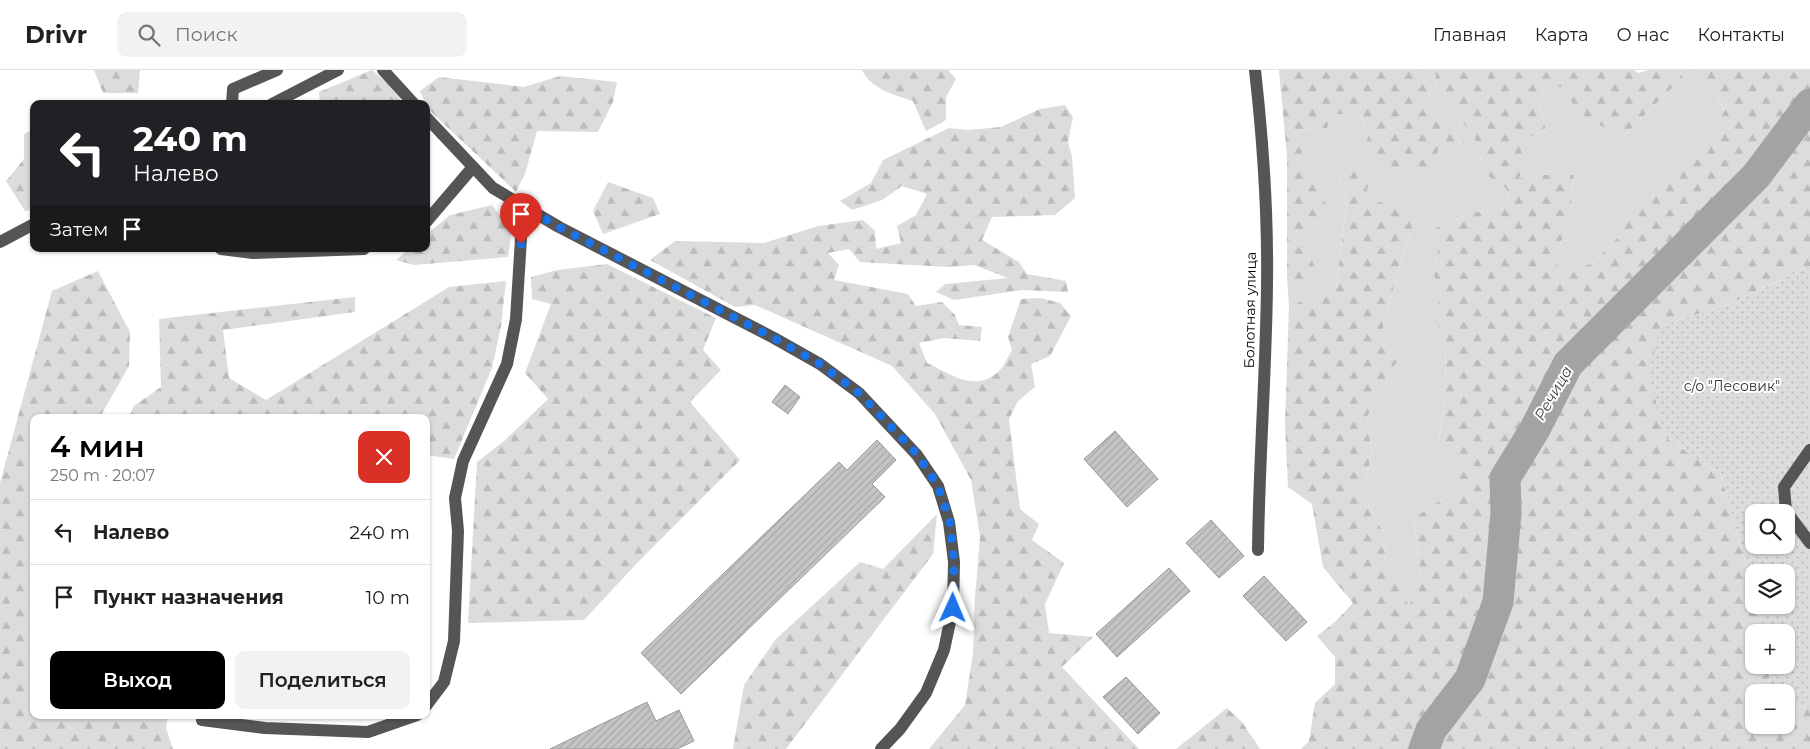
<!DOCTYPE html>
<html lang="ru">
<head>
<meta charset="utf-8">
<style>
  :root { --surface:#fff; --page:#f2f2f2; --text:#202124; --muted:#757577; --line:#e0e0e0; --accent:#000 }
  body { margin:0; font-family:Montserrat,sans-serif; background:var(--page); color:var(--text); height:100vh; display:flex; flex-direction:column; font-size:19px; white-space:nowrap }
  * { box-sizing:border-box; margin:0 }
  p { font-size:16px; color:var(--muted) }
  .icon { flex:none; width:28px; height:28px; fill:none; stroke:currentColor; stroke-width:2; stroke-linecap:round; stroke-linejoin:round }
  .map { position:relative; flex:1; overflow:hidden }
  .details { position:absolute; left:30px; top:344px; width:400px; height:305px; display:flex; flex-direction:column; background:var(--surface); border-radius:10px; box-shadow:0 1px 4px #0004 }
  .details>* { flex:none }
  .banner { position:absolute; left:30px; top:30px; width:400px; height:152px; border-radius:10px; box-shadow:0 1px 4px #0004; background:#202124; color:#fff; overflow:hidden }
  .fabs { position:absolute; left:1745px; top:434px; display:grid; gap:10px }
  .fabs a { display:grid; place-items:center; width:50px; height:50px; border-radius:10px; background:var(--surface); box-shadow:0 1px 4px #0004; font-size:25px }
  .pin { position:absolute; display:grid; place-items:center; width:42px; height:42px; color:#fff; margin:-51px -21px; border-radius:50% 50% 50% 0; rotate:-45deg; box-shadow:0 0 5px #0007 }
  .pin .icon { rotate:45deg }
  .me { position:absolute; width:55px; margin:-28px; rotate:1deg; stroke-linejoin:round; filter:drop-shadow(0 0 4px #0008) }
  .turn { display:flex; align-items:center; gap:18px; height:105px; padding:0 20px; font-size:22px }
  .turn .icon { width:65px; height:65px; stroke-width:2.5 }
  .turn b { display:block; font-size:35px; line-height:42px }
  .then { display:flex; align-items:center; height:48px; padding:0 20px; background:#0003; gap:10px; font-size:19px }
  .round { display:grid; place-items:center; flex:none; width:52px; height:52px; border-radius:10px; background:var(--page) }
  .summary { display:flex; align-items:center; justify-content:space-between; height:85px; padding:0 20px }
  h1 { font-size:30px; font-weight:600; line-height:38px; color:var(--accent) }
  .action { display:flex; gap:10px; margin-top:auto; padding:10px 20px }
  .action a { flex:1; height:58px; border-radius:10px; background:var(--accent); color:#fff; font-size:20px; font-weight:600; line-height:58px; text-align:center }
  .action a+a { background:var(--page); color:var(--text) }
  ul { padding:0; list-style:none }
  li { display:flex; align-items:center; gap:15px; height:65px; padding:0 20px; border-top:1px solid var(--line) }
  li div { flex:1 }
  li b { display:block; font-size:19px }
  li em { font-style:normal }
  header { display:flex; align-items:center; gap:30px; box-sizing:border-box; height:70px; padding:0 25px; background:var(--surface); border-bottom:1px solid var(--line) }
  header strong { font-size:24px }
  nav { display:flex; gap:28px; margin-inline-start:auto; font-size:18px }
  .search { width:350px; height:45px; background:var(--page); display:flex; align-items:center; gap:12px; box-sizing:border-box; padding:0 18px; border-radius:10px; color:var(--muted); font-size:19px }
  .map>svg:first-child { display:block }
  .grass { fill:#dcdcdc }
  .forest { fill:url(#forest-firs) }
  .park { fill:url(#park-dots); fill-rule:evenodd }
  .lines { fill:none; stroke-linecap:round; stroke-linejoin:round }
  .river { stroke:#a3a3a3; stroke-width:31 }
  .building { fill:url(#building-hatch); stroke:#999 }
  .minor { stroke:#555; stroke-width:12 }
  .route { stroke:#1a73e8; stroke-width:9; stroke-dasharray:0 16.2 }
  .labels { text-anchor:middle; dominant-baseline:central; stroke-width:4; stroke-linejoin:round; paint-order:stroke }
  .street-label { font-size:14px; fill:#000; stroke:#fff }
  .park-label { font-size:14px; fill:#333; stroke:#fff }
  .water-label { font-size:15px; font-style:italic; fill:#444; stroke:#fff }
</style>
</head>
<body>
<header>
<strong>Drivr</strong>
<div class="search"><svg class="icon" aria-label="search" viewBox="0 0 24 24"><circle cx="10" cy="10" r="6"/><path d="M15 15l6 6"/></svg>Поиск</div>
<nav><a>Главная</a><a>Карта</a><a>О нас</a><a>Контакты</a></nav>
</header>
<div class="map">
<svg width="1810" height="679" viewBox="0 0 1810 679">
  <defs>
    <pattern id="forest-firs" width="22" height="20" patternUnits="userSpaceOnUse" patternTransform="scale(1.25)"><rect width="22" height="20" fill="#dcdcdc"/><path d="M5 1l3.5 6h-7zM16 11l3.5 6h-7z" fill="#bbb"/></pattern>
    <pattern id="park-dots" width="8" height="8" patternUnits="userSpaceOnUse" patternTransform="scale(1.25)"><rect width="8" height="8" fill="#dcdcdc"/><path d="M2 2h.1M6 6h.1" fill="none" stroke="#bbb" stroke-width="1.8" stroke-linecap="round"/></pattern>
    <pattern id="building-hatch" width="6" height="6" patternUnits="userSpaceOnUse" patternTransform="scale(1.25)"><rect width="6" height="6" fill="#c4c4c4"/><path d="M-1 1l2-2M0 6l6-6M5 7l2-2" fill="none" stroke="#a7a7a7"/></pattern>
  </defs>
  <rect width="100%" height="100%" fill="#fff"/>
  <path class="grass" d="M1417 0H1435L1438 27 1453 40 1474 67 1485 104 1506 118 1511 137 1472 143 1431 160 1438 179 1434 206 1441 223 1436 249 1445 269 1446 326 1439 370 1460 394V417L1414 448 1421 504 1409 537 1386 494 1385 466 1363 424 1372 381 1366 349 1397 291 1380 269 1399 198 1415 149 1399 137 1365 128 1339 106 1347 131 1336 218 1314 225 1289 237 1287 207 1300 216 1318 208 1309 183 1310 152 1316 123 1302 95V60L1327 58 1332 44H1360L1368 66 1439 76 1462 77 1451 52 1430 37 1429 14 1418 7Z
    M1679 0H1692L1694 10 1715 24 1725 41 1710 68 1689 81 1665 104 1647 133 1629 140 1623 162 1593 193 1559 206 1556 184 1570 149 1574 106 1538 105 1519 108V73L1546 59 1539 38 1545 17H1567L1624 66 1683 7Z"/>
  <path class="forest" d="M94 0H140L138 23H103Z
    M372 0 390 16 404 34H320L319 22Z
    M862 0H948L956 9 946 27V50L926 61 913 31C894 25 871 19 862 0Z
    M1279 0H1417L1418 7 1429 13 1430 37 1451 52 1462 78 1439 76 1432 99 1397 102 1364 83 1368 66 1360 44H1332L1327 58 1302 60V95L1320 99 1316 123 1332 140 1310 152 1309 183 1319 208 1300 216 1287 207V87Z
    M1435 0H1634L1638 3 1649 0H1679L1683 7 1624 66 1593 52 1574 38 1567 17H1545L1539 38 1546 59 1519 73 1524 93 1519 108 1538 105H1574L1570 149 1556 184 1559 205 1593 193 1623 162 1629 140 1647 133 1665 104 1689 81 1710 68 1725 40 1715 24 1694 10 1692 0H1810V196L1730 234 1660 256 1665 367 1721 405 1754 523V535H1757L1764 562H1754V595H1769L1770 622H1754V655H1786V635L1810 638V679H1301L1309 671 1315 633 1335 614V587L1317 566 1336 551 1353 533 1323 497 1312 434 1288 417 1285 354 1289 237 1314 225 1336 218 1347 131 1339 106 1353 89 1371 104 1365 128 1399 137 1415 149 1399 198 1380 269 1397 291 1366 349 1372 381 1363 424 1385 466 1386 494 1409 536 1421 504 1414 448 1460 417V394L1439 371 1446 326 1445 269 1435 249 1441 223 1434 206 1438 179 1431 160 1472 143 1511 137 1506 118 1485 104 1474 67 1453 40 1438 27Z
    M560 6 617 12 613 32 598 62 537 61 525 104 516 122 428 39 420 21 439 7 524 17Z
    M1065 35 1073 47 1068 72 1072 87 1075 128 1055 145 992 147 982 170 1019 192 1027 204 1066 211 1068 222 1022 220 954 230 936 222 945 214 1008 208 974 195 948 197 860 192 849 179 828 183 839 195 834 210 908 224 916 236 942 232 955 245 959 255 982 257 980 271 944 268 919 273 927 293C951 304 976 324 1000 300 1005 295 1008 286 1012 280L1008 267 1021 229 1041 228 1060 233 1071 246 1050 286 1031 294 1035 317 1018 331 1009 349 1020 439 1039 454 1032 470 1064 493 1045 534 1049 563 1093 567 1062 597 1139 679H929L965 635 973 583 975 527 980 467 971 410 935 344 892 296 755 235 735 237 650 190 675 171 764 173 818 156 863 150 875 161 876 179 901 173 897 156 916 145 927 124 902 116 882 130 852 140 840 131 871 113 883 90 949 58 968 60 1001 57 1040 39Z
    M34 59V139L25 141 6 111 24 89V64Z
    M608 112 653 128 660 144 603 164 593 141Z
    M492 135 512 161 508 187 414 195 396 190 409 179H426V165L450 145Z
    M607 194 716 248 703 280 721 300 690 332 740 390 640 490 584 550 468 553 477 392 504 371 548 329 525 303 551 234 532 229 531 207 557 200Z
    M98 201 130 262 129 296 100 347 34 348V645H168L166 658 173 679H0V413L52 221Z
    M506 211 501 256 492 298 454 389 426 385V348L129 347 134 336 161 317 159 249 355 227V242L223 260 229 308 266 330 449 217Z
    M937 444 933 484 786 679H733L744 615 776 569 860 492 883 499Z
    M1227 638 1242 652 1260 679H1176Z"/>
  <path class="park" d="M1810 196V638L1786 635V622H1770L1769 595H1786V562H1764L1757 535H1786V502H1754V523L1721 405 1665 367 1649 305 1660 256 1730 234ZM1754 442H1786V475H1754Z"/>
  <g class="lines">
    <path class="river" d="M1424 679 1431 660 1470 609 1498 532 1506 443 1505 408 1535 359 1568 294 1756 106 1810 34"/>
  </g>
  <path class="building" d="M785 315 800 327 788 344 772 332Z
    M1115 361 1158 409 1127 437 1084 389Z
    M877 370 896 390 872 414 885 427 681 624 641 583 839 392 847 400Z
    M1211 450 1244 486 1219 508 1186 473Z
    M1169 498 1190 521 1117 587 1096 564Z
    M1264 506 1307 552 1286 571 1243 526Z
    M1126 607 1160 643 1138 664 1103 627Z
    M647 632 656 651 679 640 694 671 677 679H550Z"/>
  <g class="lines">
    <path class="minor" d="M383 0 414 34
      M1255 0C1263 71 1268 144 1267 215 1266 304 1259 392 1258 480
      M232 34 233 19 277 0
      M272 34 338 0
      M426 47 493 118 559 157 774 268 820 294 859 323 917 385 938 416 949 452 954 492 953 538 944 580 926 623 900 659 881 679
      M426 152 473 97
      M0 172 34 154
      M221 179 253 183 364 179
      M1810 380 1784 417 1786 441 1810 473
      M426 636 444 612 454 571 458 461 455 428 463 391 507 294 516 249 523 136
      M202 645V650L265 658 368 662 417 645"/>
  </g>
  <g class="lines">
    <path class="route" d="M521 174 524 136 559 157 774 268 820 294 859 323 917 384 938 416 950 452 954 492 953 538"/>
  </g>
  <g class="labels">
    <g class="street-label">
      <text transform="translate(1250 240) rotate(-89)">Болотная улица</text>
    </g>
    <g class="park-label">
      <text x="1732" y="316">с/о "Лесовик"</text>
    </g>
    <g class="water-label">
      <text transform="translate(1553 323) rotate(-60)">Речица</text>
    </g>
  </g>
</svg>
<div class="fabs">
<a><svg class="icon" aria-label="search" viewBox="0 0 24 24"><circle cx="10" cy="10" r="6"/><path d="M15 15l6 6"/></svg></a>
<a><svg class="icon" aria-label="layers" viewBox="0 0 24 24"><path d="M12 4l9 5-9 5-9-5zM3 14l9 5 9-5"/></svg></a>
<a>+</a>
<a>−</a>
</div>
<div class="pin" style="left:521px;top:174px;background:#d93025"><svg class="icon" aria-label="arrive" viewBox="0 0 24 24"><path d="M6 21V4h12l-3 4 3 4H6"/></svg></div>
<svg class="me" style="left:953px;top:538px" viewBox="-20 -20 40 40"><path d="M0-17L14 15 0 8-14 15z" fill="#1a73e8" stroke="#fff" stroke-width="4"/></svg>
<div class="banner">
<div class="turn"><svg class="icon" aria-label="left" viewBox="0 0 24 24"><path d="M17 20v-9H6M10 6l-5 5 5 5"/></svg><div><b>240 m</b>Налево</div></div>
<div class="then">Затем<svg class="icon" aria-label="arrive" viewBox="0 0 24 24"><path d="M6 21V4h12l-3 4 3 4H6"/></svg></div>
</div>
<section class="details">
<div class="summary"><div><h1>4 мин</h1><p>250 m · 20:07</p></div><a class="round" style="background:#d93025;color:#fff"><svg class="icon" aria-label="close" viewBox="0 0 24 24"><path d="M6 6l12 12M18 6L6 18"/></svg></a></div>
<ul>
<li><svg class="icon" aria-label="left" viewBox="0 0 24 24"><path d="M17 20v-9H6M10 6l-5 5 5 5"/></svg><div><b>Налево</b></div><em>240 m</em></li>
<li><svg class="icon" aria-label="arrive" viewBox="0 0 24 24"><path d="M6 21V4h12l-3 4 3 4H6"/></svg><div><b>Пункт назначения</b></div><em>10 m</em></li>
</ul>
<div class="action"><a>Выход</a><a>Поделиться</a></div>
</section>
</div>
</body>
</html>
